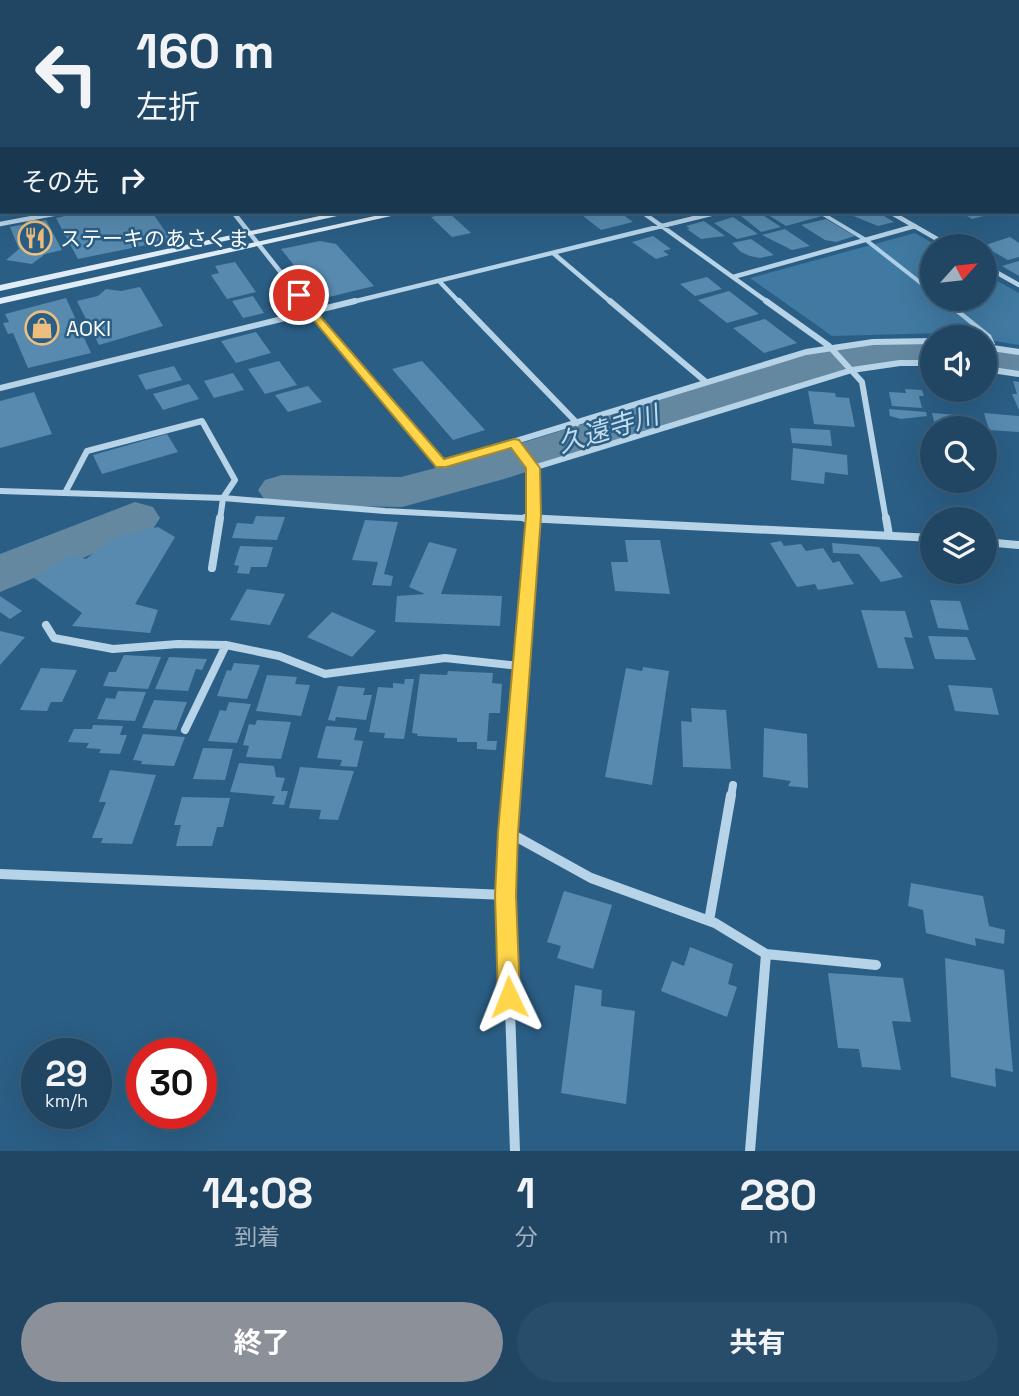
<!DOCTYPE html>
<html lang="ja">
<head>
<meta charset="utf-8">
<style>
  :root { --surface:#204664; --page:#284d6a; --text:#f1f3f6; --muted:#a2b1bf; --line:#3d5e78; --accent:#8c9099 }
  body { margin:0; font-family:"Space Grotesk","Noto Sans JP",sans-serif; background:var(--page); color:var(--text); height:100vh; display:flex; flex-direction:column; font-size:26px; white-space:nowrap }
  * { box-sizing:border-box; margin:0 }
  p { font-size:23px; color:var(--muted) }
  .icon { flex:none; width:38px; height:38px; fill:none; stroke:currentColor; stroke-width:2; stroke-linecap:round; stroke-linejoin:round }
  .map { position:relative; height:1151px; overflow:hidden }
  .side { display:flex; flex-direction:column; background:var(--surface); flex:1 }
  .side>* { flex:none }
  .top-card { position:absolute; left:0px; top:0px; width:1020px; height:214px; box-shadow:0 7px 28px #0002,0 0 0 2px var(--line); background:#204664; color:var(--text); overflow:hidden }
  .needle { width:46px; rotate:63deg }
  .controls { position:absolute; left:920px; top:234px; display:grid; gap:14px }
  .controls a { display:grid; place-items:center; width:77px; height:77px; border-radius:50%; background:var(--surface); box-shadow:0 7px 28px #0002,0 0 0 2px var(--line); font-size:35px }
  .speed { position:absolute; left:21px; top:1038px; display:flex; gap:14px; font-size:35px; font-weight:700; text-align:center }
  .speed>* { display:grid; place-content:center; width:91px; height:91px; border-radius:50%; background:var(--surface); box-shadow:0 7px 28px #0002,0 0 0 2px var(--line); line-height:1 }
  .speed small { font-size:18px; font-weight:400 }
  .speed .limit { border:10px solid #d22; background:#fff; color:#111 }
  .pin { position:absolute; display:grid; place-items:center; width:60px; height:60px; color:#fff; margin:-30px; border:4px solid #fff; border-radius:50%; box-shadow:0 2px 7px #0007 }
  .me { position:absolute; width:77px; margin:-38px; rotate:358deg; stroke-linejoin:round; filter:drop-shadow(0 0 5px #0008) }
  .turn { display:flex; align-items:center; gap:24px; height:147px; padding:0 21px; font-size:32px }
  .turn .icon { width:91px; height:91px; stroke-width:2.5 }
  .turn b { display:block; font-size:49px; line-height:60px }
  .then { display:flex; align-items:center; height:66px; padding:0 21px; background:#0003; gap:14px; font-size:26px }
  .eta { display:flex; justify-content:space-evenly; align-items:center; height:119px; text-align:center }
  .eta b { font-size:42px; font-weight:700; line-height:49px }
  .cta { display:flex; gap:14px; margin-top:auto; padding:14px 21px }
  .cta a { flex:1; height:80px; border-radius:42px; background:var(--accent); color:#fff; font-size:28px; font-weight:700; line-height:80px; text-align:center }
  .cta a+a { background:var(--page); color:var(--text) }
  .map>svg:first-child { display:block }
  .green { fill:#4079a1 }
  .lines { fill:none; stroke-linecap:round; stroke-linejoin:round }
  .stream { fill:#accfe7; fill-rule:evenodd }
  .river { fill:#6588a1; fill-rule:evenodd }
  .building { fill:#578aae }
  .street-far4 { stroke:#b6d3e7; stroke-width:3.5 }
  .street-far3 { stroke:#b6d3e7; stroke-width:4.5 }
  .street-far2 { stroke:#b6d3e7; stroke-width:6 }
  .street-far1 { stroke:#b6d3e7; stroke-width:8 }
  .street { stroke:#b6d3e7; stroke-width:10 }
  .secondary { fill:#e0edf7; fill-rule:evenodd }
  .route { fill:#ffd54a; stroke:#a68a30; stroke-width:2 }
  .labels { text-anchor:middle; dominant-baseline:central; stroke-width:5; stroke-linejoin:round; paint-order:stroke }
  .far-poi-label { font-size:21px; fill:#fff; stroke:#2b5e85; text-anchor:start }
  .water-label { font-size:26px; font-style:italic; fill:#c2dcee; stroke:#2b5e85 }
</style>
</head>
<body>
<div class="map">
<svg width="1019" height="1151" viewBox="0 0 1019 1151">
  <rect width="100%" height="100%" fill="#2b5e85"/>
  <path class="green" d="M915 233 939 247H933V299H985V274L1019 293V345L943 333 832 336 750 278Z"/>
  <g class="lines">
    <path class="stream" d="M816 212H823L868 239 933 290V295L864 241Z
      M939 299H946L991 335 995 344 994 345H990L986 337Z
      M993 354 995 355 996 358 993 360 990 358 991 355Z"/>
    <path class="river" d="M933 340V364L865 367 836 372 504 479 402 507 282 505 265 500 258 490 265 480 282 475 401 477 470 459 814 352 865 343Z
      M985 345 1019 350V376L985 370Z
      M135 502 153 507 160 518 153 529 0 592V554Z"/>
  </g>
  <path class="building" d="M85 212H152L171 240 78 259 56 218Z
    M578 212H619L633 222 601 230Z
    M758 212 781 227 761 232 740 215Z
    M770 212H814L822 216 786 226 765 213Z
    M853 212H877L894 222 878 226 846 213Z
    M960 212H995V213L972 219Z
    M449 213 471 233 452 237 431 217Z
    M733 217 758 234 737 239 714 223Z
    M826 219 855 236 836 242 825 240 801 225Z
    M46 220 62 250 45 254 32 264 6 260 19 249 10 227Z
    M704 221 725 236 701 239 687 229H690L686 226Z
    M785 229 810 246 792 250 762 235Z
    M653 236 671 249 663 251 669 255 656 259 632 242Z
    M1010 237 1019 243V257L1008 260 985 247H979Z
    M751 239 774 255 760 258 750 256 741 252 732 243Z
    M320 241 336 244 374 286 321 299 281 249Z
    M1019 261V276L1002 266Z
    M235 262 256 292 227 299 211 275 219 273 215 266Z
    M707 277 722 289 695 296 680 284Z
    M140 287 163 326 99 345 77 301 98 296 106 289 121 291Z
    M729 291 759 314 727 323 698 300Z
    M253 296 264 313 243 318 232 301Z
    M66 298 91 353 28 368 13 333 8 334 3 323 9 322 5 314Z
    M765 319 797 343 764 353 733 328Z
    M256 332 271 353 236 363 221 341Z
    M279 361 297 385 265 394 248 369Z
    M422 361 485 430 453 440 392 369Z
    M174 366 182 380 146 390 138 375Z
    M233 373 244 390 214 398 204 381Z
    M1013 381 1019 382V410L1012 394H1017Z
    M189 384 199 399 163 410 153 394Z
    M308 386 322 402 288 412 275 395Z
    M905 389 922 390 924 396H919L922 408 892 406 889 392 906 393Z
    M808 391 835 393 836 397 849 398 855 427 814 424Z
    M34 392 52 434 0 448V401Z
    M889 409 926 412 927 416 901 419 890 416Z
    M932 413 970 416 974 429H936Z
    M984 413 1019 416V432L989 430Z
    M790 428 830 430 832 446 792 443Z
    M167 434 178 452 102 474 93 455Z
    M793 448 847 455 848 475 825 472 824 484 791 480Z
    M256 516 285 517 277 540 232 538 237 523 253 524Z
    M365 520 398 522 384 574 393 576 391 586 372 585 378 562 352 560Z
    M158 527 175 537 135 604 158 610 150 633 72 626 82 613 34 578 72 554 86 559 115 537Z
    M625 540H660L670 594 615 591 611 562H628Z
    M781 541 784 546 801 544 806 551 823 548 833 563 839 561 854 584 818 590 815 584 797 587 770 543Z
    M429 542 457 549 441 594 502 596 500 626 395 622 397 596 425 594 409 587Z
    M832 543 879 547 903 577 881 582 859 554 833 553Z
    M240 546 273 547 267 567H251L249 574 237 573 239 566 234 565Z
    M921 546 933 547V569L926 568Z
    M247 589 285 594 270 625 230 620Z
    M0 596 22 611 10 619 0 612Z
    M930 600 960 601 969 630 938 628Z
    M861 610 905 611 913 638 904 637 914 669 878 668Z
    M332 612 376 631 352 657 307 637Z
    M0 631 25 637 0 665Z
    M928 636 967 637 976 660 935 659Z
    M124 655 161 657 148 689 103 686 109 672H116Z
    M169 657 207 659 202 670 196 669 188 691 155 689Z
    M234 663 260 665 247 699 217 696 227 670 231 671Z
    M643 667 669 671 652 785 605 777 626 668 642 671Z
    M41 668 77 670 62 702H51L47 711 20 710Z
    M448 671 493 673 492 683 502 684 500 713H489L487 741H497L496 750 477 749V742H457V738L417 736 418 734 412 733 420 674 447 675Z
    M267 675 297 677 295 684 310 685 301 716 256 711Z
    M405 679H414L404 739 384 738 385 733 369 732 378 687 393 688V683L404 684Z
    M948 685 992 688 999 715 955 711Z
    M338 686 365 688 363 695H372L366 720 336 717 335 721 328 720Z
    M118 691 146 692 135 721 97 719 106 698 115 699Z
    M154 700 187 702 176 730 142 728Z
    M229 702 251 704 237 743 208 741 220 710 226 711Z
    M691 708 726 710 731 769 683 767 681 721 692 722Z
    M257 720 291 722 281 759 246 757 249 746 243 745 249 724 255 725Z
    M93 725 123 726 120 735H127L120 754 99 753 101 749 86 748 89 743 68 742 74 729H92Z
    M326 726 357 728 354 740 363 741 357 767 340 766 342 760 317 758Z
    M764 728 807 734 808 788 788 786 791 781 763 777Z
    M143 734 185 737 174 766 141 764 142 761 133 760Z
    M203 748 233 749 225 780 193 779Z
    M239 763 274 766 276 777 285 778 281 791H288L284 805 272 804 275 796 230 792Z
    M300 767 354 771 338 820 319 819 321 810 289 808Z
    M110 770 156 775 132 844 101 843 103 838H92L106 802H99Z
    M182 797 230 798 223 827H217L212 846H176L181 825H174Z
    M911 883 983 896 989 926 1005 930 1004 944 975 938 976 946 926 933 923 910 908 906Z
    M564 891 612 905 593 969 557 958 561 946 547 942Z
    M690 947 733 964 728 984 737 987 727 1017 661 991 672 961 684 966Z
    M945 958 1004 970 1013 1072 995 1068 996 1087 951 1077Z
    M828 973 903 978 911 1022 892 1021 901 1070 862 1067 859 1049 838 1048Z
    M575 985 602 990 601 1006 635 1011 626 1104 561 1093Z"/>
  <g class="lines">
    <path class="street-far4" d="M281 0 283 2
      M937 1 942 0
      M36 2H72
      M169 2 179 0
      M600 2 611 0"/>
    <path class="street-far3" d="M233 212 305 303
      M642 212 769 303
      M890 212 951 247
      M0 224 64 212
      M553 253 612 303
      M985 266 1019 285
      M733 277 915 226
      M439 281 460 303
      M348 303 719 212"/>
    <path class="street-far2" d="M303 301 441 464 806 352 873 342 933 341
      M459 301 577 423
      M610 301 706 382
      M766 301 829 346 862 382 886 520
      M985 347 1019 352
      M985 369 1019 374
      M0 388 355 301
      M514 443 533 468V520
      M533 468 852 370 900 363H933
      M0 491 223 498 385 511 560 520
      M66 491 87 451 202 421 235 480 223 498 220 520"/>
    <path class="street-far1" d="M525 518 933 538
      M886 518 889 535
      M985 542 1019 545
      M212 568 220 518
      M46 625 54 638 113 649 178 644 226 645 279 656 325 674 445 658 520 666
      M185 730 226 645
      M513 797 533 518
      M731 797 733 785"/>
    <path class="street" d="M513 795 506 895 515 1151
      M508 832 591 878 715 923 766 954 876 965
      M0 874 506 895
      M709 921 731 795
      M750 1151 766 954"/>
    <path class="secondary" d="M112 0H119L110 2Z
      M932 0 943 2H934Z
      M1018 30H1019V34H1018Z
      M1018 74H1019V78H1018Z
      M0 76H2L0 82Z
      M338 212H355L0 291V285Z
      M393 212H409L0 304V298Z"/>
  </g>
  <path class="route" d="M299 292 444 459 514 439 519 440 540 468 541 516 518 832 516 895 520 997 517 1005 509 1008 501 1005 498 997 495 895 498 832 526 516V468L511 448 446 467H436L295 298V293Z"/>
  <defs>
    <symbol id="restaurant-ring" viewBox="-11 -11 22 22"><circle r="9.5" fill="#2b5e85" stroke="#edbe7f" stroke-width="1.5"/><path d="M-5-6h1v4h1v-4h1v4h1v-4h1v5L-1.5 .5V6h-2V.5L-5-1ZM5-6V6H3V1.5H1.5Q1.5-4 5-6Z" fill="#edbe7f"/></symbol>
    <symbol id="shop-ring" viewBox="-11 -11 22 22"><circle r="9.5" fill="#2b5e85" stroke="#edbe7f" stroke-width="1.5"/><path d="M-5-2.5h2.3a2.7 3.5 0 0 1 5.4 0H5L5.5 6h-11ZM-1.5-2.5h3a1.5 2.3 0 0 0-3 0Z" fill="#edbe7f"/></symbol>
  </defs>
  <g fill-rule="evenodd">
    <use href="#restaurant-ring" x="16" y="219" width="38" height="38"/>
    <use href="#shop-ring" x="23" y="309" width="38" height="38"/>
  </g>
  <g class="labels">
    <g class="far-poi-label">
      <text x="60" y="238">ステーキのあさくま</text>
      <text x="66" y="328">AOKI</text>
    </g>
    <g class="water-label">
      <text transform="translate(608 429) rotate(-17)">久遠寺川</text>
    </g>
  </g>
</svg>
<div class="controls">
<a><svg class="needle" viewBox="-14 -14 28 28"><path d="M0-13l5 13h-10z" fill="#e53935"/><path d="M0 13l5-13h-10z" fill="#a2b1bf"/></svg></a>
<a><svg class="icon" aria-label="sound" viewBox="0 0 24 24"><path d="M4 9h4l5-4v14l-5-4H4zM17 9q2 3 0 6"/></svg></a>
<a><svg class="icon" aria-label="search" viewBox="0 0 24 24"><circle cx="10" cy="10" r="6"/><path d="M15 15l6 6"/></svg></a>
<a><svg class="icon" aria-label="layers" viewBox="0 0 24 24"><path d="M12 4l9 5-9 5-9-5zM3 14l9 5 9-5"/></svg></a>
</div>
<div class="speed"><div>29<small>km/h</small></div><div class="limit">30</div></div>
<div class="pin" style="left:299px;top:295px;background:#d93025"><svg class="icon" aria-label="arrive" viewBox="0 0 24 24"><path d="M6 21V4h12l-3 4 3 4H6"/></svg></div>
<svg class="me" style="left:509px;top:997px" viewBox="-20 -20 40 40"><path d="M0-17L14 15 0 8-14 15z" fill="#ffd54a" stroke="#fff" stroke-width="4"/></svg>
<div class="top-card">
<div class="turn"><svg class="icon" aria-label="left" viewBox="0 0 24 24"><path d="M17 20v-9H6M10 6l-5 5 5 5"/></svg><div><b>160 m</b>左折</div></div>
<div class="then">その先<svg class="icon" aria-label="right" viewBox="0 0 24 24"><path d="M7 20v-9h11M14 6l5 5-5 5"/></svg></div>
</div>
</div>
<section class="side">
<div class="eta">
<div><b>14:08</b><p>到着</p></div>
<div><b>1</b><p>分</p></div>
<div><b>280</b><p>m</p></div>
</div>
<div class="cta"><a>終了</a><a>共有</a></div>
</section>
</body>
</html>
